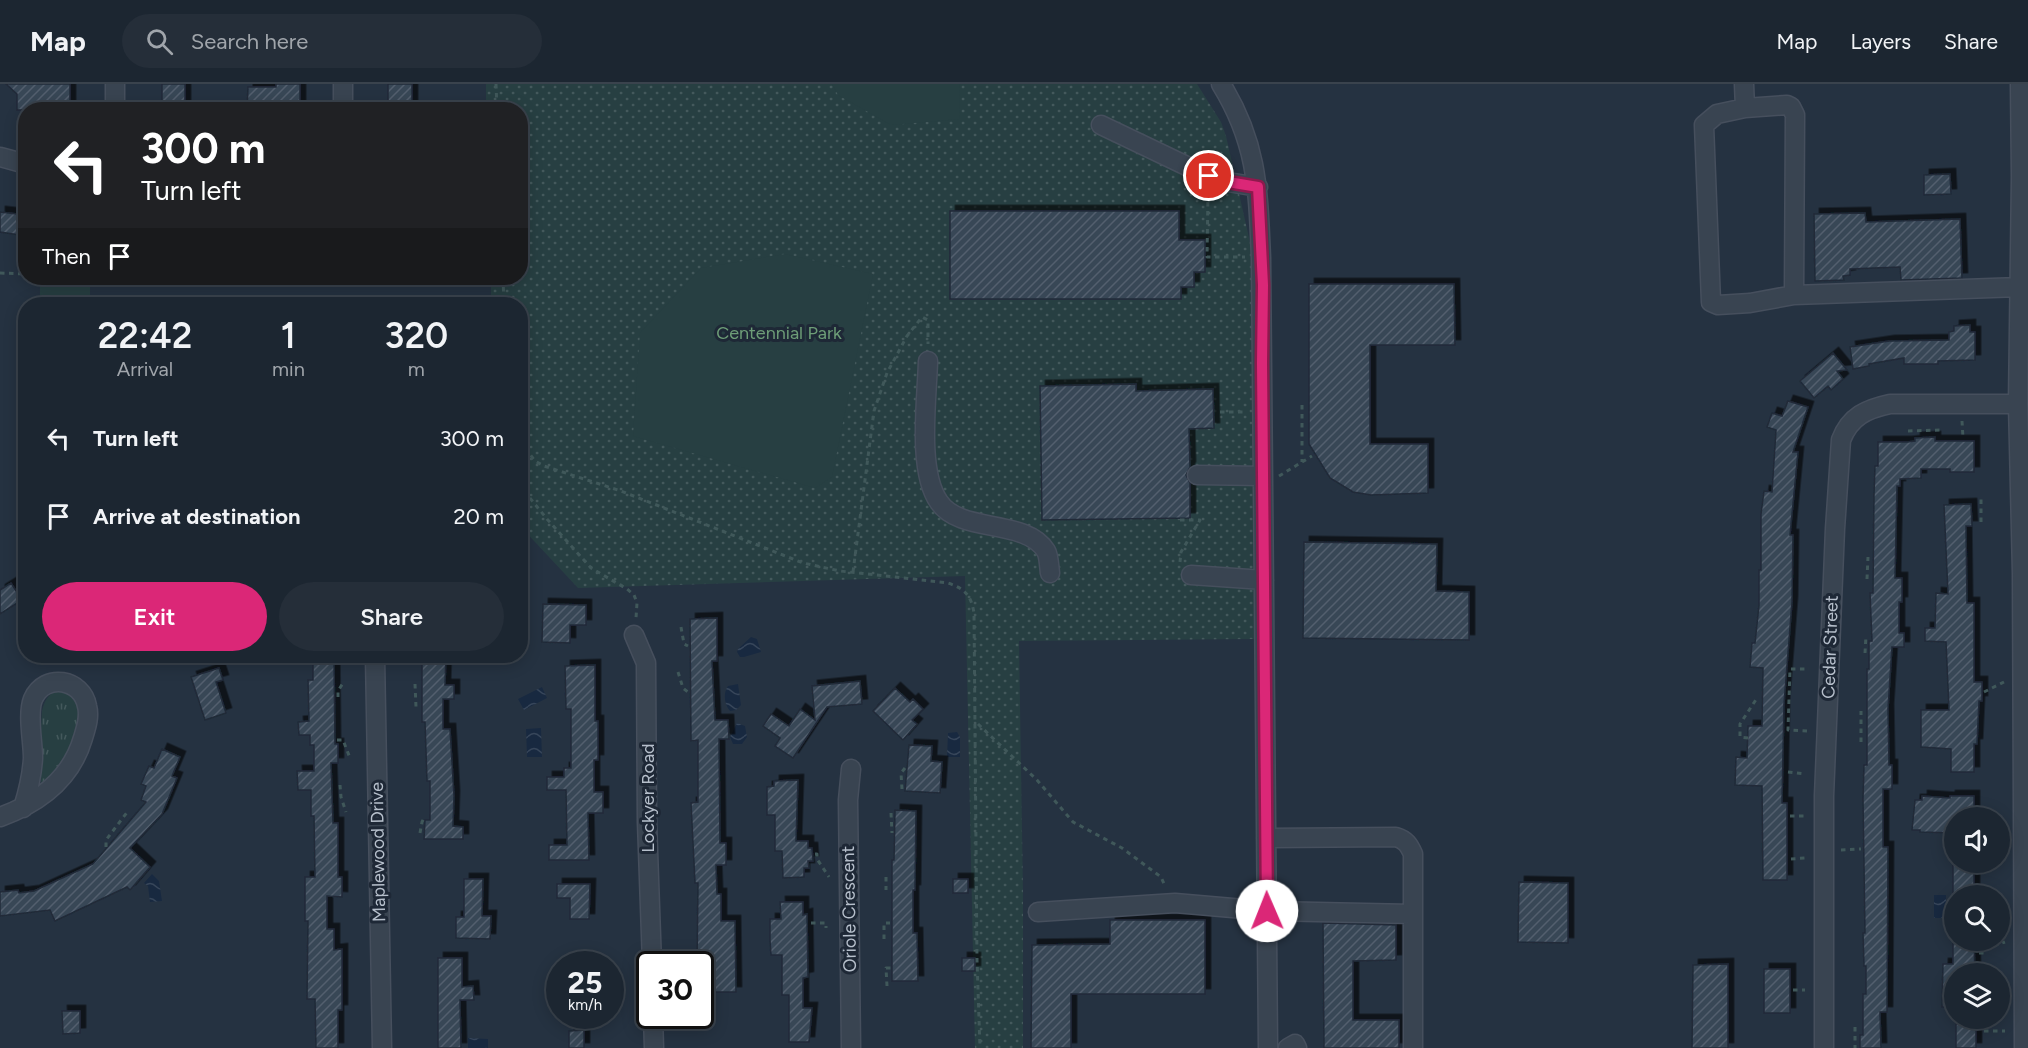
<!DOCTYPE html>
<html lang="en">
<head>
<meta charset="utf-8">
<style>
  :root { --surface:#1c2631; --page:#252e39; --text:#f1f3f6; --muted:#a0a5ab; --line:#3a434d; --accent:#db2777 }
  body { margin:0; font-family:Figtree,sans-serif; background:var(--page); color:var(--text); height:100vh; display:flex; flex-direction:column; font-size:22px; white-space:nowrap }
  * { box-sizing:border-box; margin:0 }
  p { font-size:20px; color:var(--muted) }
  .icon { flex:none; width:33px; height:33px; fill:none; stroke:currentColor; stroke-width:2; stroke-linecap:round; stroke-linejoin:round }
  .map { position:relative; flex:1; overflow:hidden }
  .panel { position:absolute; left:18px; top:213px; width:510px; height:366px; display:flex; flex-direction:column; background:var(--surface); border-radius:24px; box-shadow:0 3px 15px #0003,0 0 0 2px var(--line) }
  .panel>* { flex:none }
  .guide { position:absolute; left:18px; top:18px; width:510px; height:183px; border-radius:24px; box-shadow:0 3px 15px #0003,0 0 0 2px var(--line); background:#202124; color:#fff; overflow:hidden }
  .controls { position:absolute; left:1944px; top:723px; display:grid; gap:12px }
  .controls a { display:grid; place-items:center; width:66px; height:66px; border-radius:50%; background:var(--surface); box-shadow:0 3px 15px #0003,0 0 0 2px var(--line); font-size:30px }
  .speed { position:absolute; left:546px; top:867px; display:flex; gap:12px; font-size:30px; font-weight:700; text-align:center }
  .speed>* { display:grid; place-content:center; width:78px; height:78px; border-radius:50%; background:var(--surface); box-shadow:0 3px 15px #0003,0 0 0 2px var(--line); line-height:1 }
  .speed small { font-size:15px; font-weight:400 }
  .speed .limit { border:3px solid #111; border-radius:9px; background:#fff; color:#111 }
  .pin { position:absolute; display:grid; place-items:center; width:51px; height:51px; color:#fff; margin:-26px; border:3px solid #fff; border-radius:50%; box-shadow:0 2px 6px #0007 }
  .me { position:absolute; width:66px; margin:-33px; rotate:359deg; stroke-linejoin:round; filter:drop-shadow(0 0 4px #0008) }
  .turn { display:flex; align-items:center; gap:21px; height:126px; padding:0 24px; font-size:27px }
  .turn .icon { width:78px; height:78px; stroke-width:2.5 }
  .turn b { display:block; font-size:42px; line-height:51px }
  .then { display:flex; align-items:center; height:57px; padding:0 24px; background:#0003; gap:12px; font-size:22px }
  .eta { display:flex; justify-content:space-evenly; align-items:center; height:102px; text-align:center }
  .eta b { font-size:36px; font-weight:600; line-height:42px }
  .button { display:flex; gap:12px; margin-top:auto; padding:12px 24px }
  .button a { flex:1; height:69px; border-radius:36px; background:var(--accent); color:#fff; font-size:24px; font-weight:600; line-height:69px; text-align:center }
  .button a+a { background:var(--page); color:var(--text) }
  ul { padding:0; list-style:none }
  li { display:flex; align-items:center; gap:18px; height:78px; padding:0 24px }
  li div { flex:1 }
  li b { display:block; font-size:22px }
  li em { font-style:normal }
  header { display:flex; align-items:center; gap:36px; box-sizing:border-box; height:84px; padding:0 30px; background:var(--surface); border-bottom:2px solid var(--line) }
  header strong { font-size:28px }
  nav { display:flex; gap:33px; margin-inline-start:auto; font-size:21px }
  .search { width:420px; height:54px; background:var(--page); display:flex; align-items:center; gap:15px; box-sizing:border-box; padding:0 21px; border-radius:33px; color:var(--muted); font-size:22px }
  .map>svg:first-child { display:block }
  .grass { fill:url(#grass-tufts) }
  .park { fill:url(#park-dots) }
  .pitch { fill:#273f42 }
  .water { fill:url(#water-waves) }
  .building { fill:url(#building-hatch); stroke:#202a38; stroke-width:1.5; filter:url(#shadow) }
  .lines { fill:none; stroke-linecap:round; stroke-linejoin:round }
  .minor-casing { stroke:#464f5d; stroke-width:21 }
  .path { stroke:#40585a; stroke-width:3; stroke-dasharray:4.5 4.5; stroke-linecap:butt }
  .minor { stroke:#394451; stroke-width:18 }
  .route-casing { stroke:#8e194d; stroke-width:15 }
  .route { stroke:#db2777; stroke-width:10 }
  .labels { text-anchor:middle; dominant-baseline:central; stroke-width:6; stroke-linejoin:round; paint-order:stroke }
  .park-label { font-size:18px; fill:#6d9d77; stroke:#1e2836 }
  .street-label { font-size:18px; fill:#b6bfcb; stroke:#1e2836 }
</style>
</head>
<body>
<header>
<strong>Map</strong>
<div class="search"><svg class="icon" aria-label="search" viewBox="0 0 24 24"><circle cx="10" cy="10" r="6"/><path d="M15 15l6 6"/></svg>Search here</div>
<nav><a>Map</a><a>Layers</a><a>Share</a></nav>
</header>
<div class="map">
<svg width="2028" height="964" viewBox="0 0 2028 964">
  <defs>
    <pattern id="grass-tufts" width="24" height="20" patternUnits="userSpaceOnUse" patternTransform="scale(1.5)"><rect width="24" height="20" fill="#273f42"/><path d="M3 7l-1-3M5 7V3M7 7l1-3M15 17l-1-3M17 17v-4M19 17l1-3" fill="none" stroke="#44595c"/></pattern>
    <pattern id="park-dots" width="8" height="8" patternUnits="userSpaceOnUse" patternTransform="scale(1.5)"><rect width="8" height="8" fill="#273f42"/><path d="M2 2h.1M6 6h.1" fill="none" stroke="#44595c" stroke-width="1.8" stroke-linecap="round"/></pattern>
    <pattern id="water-waves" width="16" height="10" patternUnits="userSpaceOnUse" patternTransform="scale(1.5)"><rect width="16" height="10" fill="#182940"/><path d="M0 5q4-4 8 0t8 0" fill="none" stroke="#37465a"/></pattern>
    <pattern id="building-hatch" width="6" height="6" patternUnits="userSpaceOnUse" patternTransform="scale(1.5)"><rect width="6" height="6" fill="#374657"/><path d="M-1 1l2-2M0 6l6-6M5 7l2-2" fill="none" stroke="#525f6e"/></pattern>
    <filter id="shadow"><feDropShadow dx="5.5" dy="-5.5" stdDeviation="0" flood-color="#0009"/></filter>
  </defs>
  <rect width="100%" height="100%" fill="#253241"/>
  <path class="grass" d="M61 605C70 609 78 614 80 624 83 636 71 672 63 682 57 688 49 694 42 700L38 693 42 627C45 615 49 609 61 605Z"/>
  <path class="park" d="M486 0H1197L1221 38 1226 52 1268 238 1255 555 1019 557 1023 809V964H975L965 492 578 504 521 443 520 220H491V194H520V26L486 25Z"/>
  <path class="pitch" d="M832 0H959L960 35 891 41 838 11Z
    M785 170 873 190 832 393 815 404 633 352 640 249 701 184Z
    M90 201V220H40V202Z"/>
  <path class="water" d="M528 529V553H521V530Z
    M751 553 757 555 761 568 744 573H740L737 568 738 565Z
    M738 600 741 621 736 626 730 627C724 620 723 609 728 602Z
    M542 603 547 614 524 626 518 615Z
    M737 639 745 642 747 653 742 660H733L730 653Z
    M541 644 542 673H527L526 645Z
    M957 648 960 653V673H947L948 649Z
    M152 790 159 797 162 817 150 818 148 802 144 799Z
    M1934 811H1946V834H1934Z
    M468 954 488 955V964H468Z"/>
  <path class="building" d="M6 0H70V26H17V10Z
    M162 0H185V26H162Z
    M276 0H300V26H247L248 3H276Z
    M388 0H412V26H388Z
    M1950 90 1951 110 1924 111V91Z
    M950 127H1179V156H1205V188H1194V203H1181V215H950Z
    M0 128 26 131V152L0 148Z
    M1865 129 1866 138 1960 135 1962 194 1901 196 1900 183 1850 185V191L1843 192 1844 196 1815 197 1814 130Z
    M1309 200H1454L1455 261H1370V360H1428V409L1371 411 1353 408 1330 394 1309 360Z
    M1970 241V248H1975V276L1938 277V280H1904V274L1869 280V282L1853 285 1850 263 1889 257 1949 256V248L1954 247V242Z
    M1833 269 1847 286 1837 287 1843 295 1831 306 1828 302 1814 314 1800 297Z
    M1136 300V307L1213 305 1214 344 1189 345 1190 383 1186 391 1190 399V434L1042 436 1040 302Z
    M1788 317 1808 323 1793 368H1798L1790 451H1793L1792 518 1784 620 1782 719H1787V796H1763L1762 702 1735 701 1736 673 1747 674 1748 642H1762L1763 584 1750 583 1752 559H1755L1759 521V486H1761V430L1764 407 1772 408 1776 346 1767 343 1772 329 1782 332Z
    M1935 353V357H1974V388H1950V385H1921V394L1900 395V402H1897L1895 494H1902V518H1899V549H1904V563H1892L1888 625 1889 681H1892V705H1883V763H1888L1887 928H1880L1881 964H1860V951H1863V910H1866V882H1864L1863 849H1865L1863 715 1864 681H1867V585H1869V557H1872L1870 509H1873L1874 410 1875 382H1878V358H1907L1915 357V354Z
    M1971 420 1972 442H1966L1967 519H1974V598H1982V617H1979L1977 660H1974V688H1951V665L1921 663V626H1949L1946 558 1925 557V544H1935L1936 509 1948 510 1944 421Z
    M1304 458 1437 460 1436 507 1469 508V556L1303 554Z
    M11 499 22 516 0 530V506Z
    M543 520 586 521V541H570V559L542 558Z
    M717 534V577H712L715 636H728L729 655H719L720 759H726V781H716L717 810H721V837H735L736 908H700V880H697L698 799H695L691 719 698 718V656L691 657 690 535Z
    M313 572H334L335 660H338V679H331L333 739H338V793H342V813L327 812V845H334V866L342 865V926H338V964H316L315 915H307L308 837H305V793H315L314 732H311V706H298L297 687H314V661H310V651H299L298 638 309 637 308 596H313Z
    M422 572H446L445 601H454V615H443V645H450L454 712 453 742 463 743V755H424L425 736H430V697H427L425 638H422Z
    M595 581V637H598V676H594V708H603V729H588L589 776H549V761H567L566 706H547V693H564V684H571V625H566L565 582Z
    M219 584 223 596 216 598 226 629 205 636 191 593Z
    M860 597 862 620 827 623 793 674 775 662 780 654 763 642 771 630 789 642 800 625 815 636 812 602Z
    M895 604 910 618 913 615 923 625 912 636 917 640 903 656 873 627Z
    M909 661 932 662 931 677 942 678 940 709 905 707Z
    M162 665 180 673 172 692 177 694 162 730 130 764 150 783 130 806 127 803 55 837 50 826 0 832V808L18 806 19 809 34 807 93 780 146 718 141 716 146 702 141 700 149 682 154 684Z
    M798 696 796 757H808V764H812L813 777H808L809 784H804V793L783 794 782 767H775V731H767V703L774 702V697Z
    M1922 712 1950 714V712H1974V734H1954V749L1920 748V746H1912L1915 716H1922Z
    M895 726 916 727 915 806H913V849H917L918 897H892V776H894Z
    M1953 778H1974V812H1953Z
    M464 795H483L482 832H491L490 855 456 854V833H464Z
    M953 795H968V809H953Z
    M1519 798 1568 799V859L1518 858Z
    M557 800H590L589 835H570V814H557Z
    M780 818H803V831L807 830 808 893 803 894V924H812L809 958H789V911H782V871H771L770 857V835H781Z
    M1110 836H1205V910H1071V964H1031L1032 861 1110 860Z
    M1323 839 1396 841V876L1353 877V936H1399V964H1324Z
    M1953 856H1974L1975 889H1954V923H1942L1943 880H1953Z
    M438 874H462V903L473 902 474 916H460L461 964H438Z
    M962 874H975V887H962Z
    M1728 880V964H1692L1693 881Z
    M1764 885H1790V929H1764Z
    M62 927H80V949L63 950Z
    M1956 940H1976V964H1956Z
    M584 946V964H569V947Z"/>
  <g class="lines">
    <defs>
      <path id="minor" d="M115 0V26
        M1221 0C1258 60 1258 106 1261 174L1268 964
        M1744 0 1745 24 1717 30 1704 41 1711 218 1718 221 1750 219 1794 211 2020 203
        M2020 0 2021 93 2018 320 2022 489 2024 964
        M1745 24 1787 21 1791 23 1795 31 1794 211
        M343 26V0
        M1101 41 1216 96 1258 103
        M0 73 26 80
        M928 277C927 315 917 387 939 418 960 450 1026 434 1046 467 1049 472 1049 482 1050 489
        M1197 391 1263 392
        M1191 491 1264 496
        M634 551 646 579 647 738 652 880
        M375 572 382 964
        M0 733C39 719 71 695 83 654 86 644 90 633 87 622 82 595 45 588 33 615 27 630 33 657 33 674 32 692 28 708 23 724
        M1266 754 1396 753C1406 756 1409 761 1413 770V964
        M1038 828 1175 819 1267 827 1412 830
        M653 932 654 964
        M851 964 848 716 851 685
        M1288 964 1295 960 1297 964
        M1824 964V712L1835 445 1841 356C1850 332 1867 325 1890 320H2018"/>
    </defs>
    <use href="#minor" class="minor-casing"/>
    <path class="path" d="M496 0 497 26
      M1208 109 1207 173H1245
      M0 189 26 190
      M71 194H104
      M503 194 504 220
      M1302 321V378
      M1220 328H1245
      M1962 337 1963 354
      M1908 347 1941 346
      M520 357 535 377 544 382 621 407 803 479 840 487 948 499C965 505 971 511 974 529L977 876 980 964
      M1279 392 1312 372
      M520 399 525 408 547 435 591 484 627 505 634 511 637 519 636 534
      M1180 436H1200L1181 468 1180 478
      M1981 438V414
      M853 488 874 327 887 289 907 252 922 233 928 236V260
      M1867 495 1868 473
      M681 543 684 560 688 562
      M1865 569 1866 551
      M339 572V573
      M678 588 683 604 689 609
      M415 600 416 623
      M1984 608 2004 598
      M338 613V607L343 599
      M978 640 1037 696 1073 738 1122 764 1161 793 1165 802
      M1807 647 1788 646 1790 585H1809
      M1748 654 1740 653V640L1757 614
      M337 656H343L350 674
      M1861 658V627
      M1788 688 1805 690
      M340 701 341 713 346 728
      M902 705 901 689 905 684
      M1981 726 1982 734
      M891 729 892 749
      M1790 732H1805
      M2000 738H2004
      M420 749 422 738 425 732
      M106 763V756L128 727
      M1841 766 1861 765
      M815 770H817V775L829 793
      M1791 775 1805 774
      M886 793V806
      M1983 812 1984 804
      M811 839H826V844
      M884 855V839H890
      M1979 869H1985L1988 864 2005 858
      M887 902 886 884H891
      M1793 906H1805
      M1855 943V964
      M1984 947H2005"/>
    <use href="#minor" class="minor"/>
  </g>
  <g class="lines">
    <defs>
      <path id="route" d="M1209 92 1216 96 1258 103 1263 201 1262 279 1267 827"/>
    </defs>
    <use href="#route" class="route-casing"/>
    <use href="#route" class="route"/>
  </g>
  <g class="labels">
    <g class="park-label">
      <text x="779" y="249">Centennial Park</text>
    </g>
    <g class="street-label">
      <text transform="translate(1830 563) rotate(-88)">Cedar Street</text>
      <text transform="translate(648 714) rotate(-90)">Lockyer Road</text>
      <text transform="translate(378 768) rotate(-91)">Maplewood Drive</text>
      <text transform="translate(849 825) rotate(-91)">Oriole Crescent</text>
    </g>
  </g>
</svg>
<div class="controls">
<a><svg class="icon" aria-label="sound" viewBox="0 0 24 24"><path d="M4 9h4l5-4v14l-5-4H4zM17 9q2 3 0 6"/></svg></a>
<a><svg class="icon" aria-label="search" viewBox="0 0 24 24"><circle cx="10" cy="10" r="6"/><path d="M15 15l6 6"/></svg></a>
<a><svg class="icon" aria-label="layers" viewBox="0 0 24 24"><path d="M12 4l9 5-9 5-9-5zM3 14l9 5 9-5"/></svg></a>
</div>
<div class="speed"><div>25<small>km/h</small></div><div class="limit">30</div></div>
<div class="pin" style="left:1209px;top:92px;background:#d93025"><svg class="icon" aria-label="arrive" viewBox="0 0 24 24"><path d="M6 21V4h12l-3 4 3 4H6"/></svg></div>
<svg class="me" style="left:1267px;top:827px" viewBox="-20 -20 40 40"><circle r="19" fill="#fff"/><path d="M0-13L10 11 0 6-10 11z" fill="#db2777"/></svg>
<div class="guide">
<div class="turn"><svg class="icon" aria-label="left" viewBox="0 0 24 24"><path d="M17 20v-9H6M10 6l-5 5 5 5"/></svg><div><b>300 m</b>Turn left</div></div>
<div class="then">Then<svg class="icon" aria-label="arrive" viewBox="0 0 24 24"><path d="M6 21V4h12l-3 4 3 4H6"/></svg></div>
</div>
<section class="panel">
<div class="eta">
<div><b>22:42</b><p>Arrival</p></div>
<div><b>1</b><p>min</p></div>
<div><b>320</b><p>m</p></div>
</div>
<ul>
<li><svg class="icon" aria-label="left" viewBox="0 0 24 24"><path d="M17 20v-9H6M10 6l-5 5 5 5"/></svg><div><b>Turn left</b></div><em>300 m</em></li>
<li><svg class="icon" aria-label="arrive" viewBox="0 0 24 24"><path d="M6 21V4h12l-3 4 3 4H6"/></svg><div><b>Arrive at destination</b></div><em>20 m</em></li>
</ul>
<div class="button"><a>Exit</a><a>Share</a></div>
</section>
</div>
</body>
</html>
